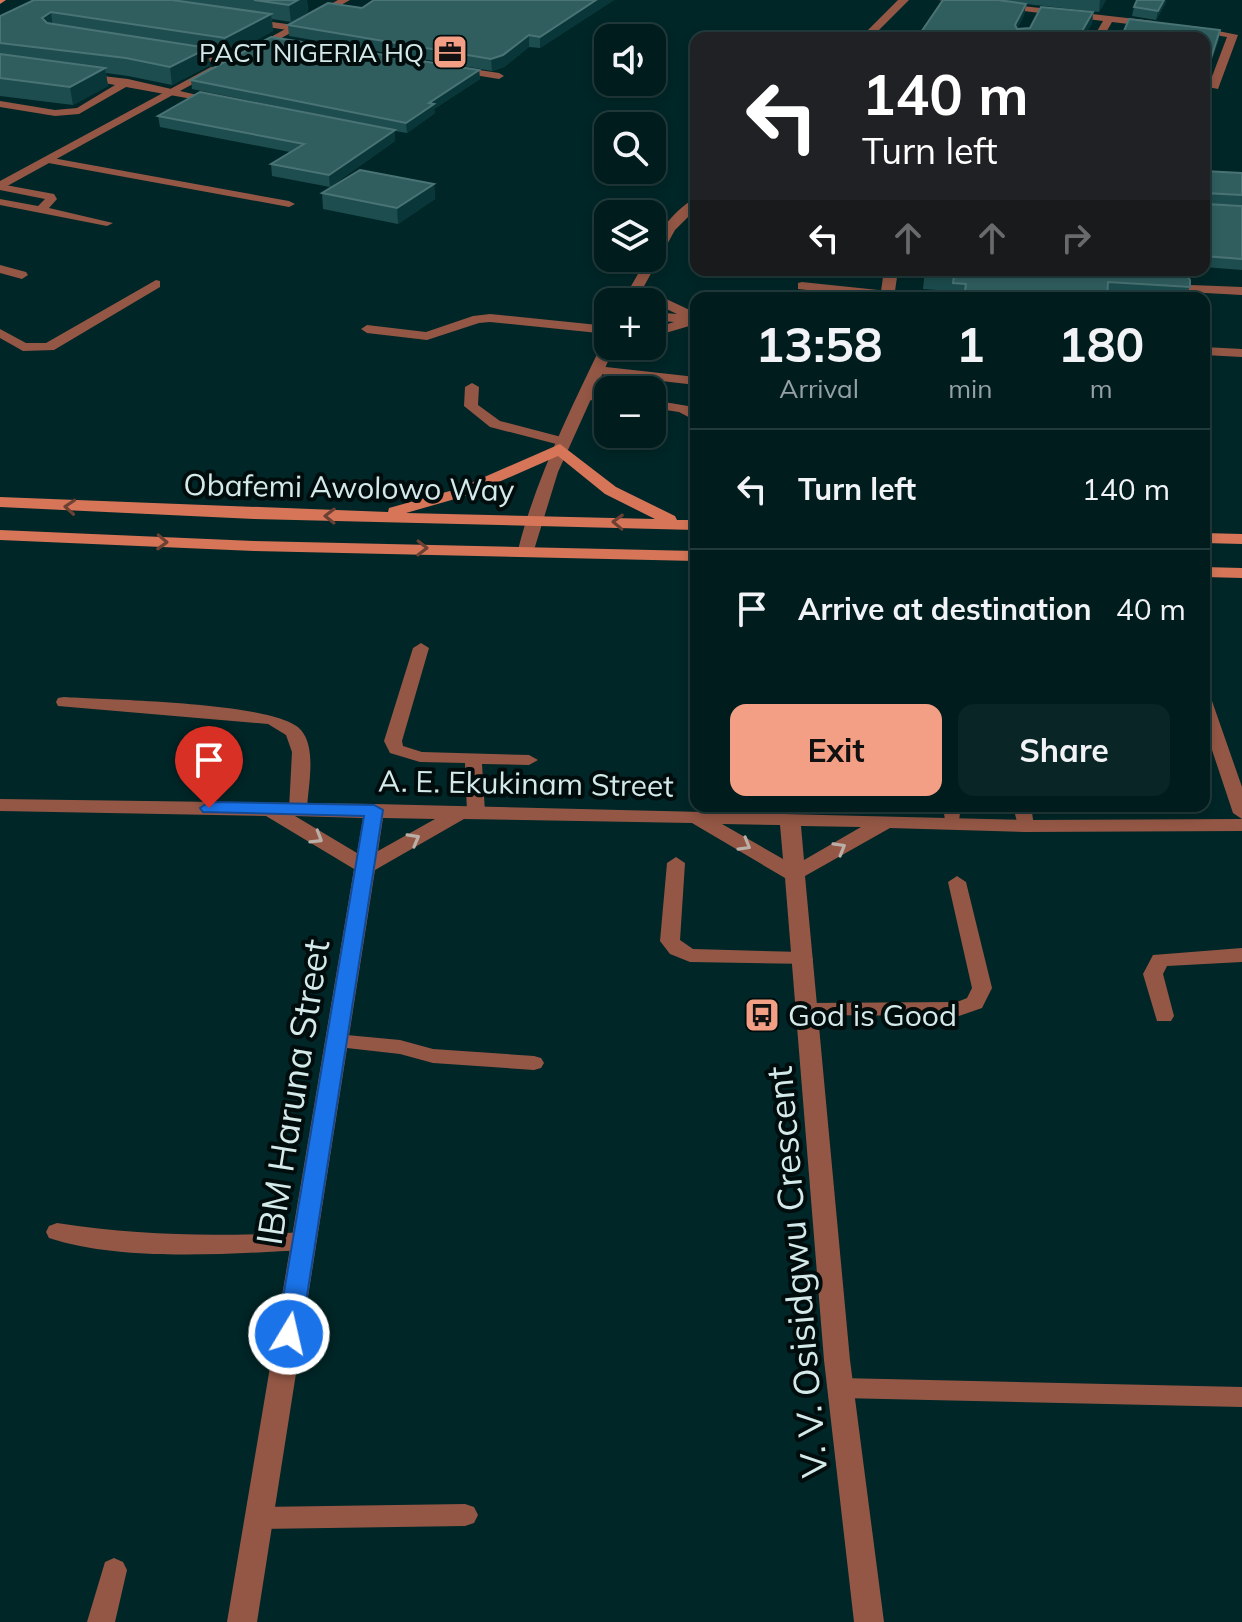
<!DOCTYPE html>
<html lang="en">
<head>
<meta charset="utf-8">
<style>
  :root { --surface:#001c1d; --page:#0a2526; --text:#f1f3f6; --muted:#95a1a4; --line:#223a3b; --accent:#f39f85 }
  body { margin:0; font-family:Mulish,sans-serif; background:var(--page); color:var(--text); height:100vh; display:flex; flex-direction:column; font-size:30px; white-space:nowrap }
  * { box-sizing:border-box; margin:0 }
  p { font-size:26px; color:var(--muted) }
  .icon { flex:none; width:44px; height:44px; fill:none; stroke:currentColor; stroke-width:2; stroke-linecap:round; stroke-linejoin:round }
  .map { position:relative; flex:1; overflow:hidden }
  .details { position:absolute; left:690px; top:292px; width:520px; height:520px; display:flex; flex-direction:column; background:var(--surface); border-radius:16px; box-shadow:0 4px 12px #0003,0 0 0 2px var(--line) }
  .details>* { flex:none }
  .guide { position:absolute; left:690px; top:32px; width:520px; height:244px; border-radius:16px; box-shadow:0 4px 12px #0003,0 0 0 2px var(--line); background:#202124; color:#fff; overflow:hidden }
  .tools { position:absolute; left:594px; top:24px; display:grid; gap:16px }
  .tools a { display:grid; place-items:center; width:72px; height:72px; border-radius:16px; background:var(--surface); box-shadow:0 4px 12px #0003,0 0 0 2px var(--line); font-size:40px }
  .pin { position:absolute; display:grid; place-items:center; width:68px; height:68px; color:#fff; margin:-82px -34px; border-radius:50% 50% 50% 0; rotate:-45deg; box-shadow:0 0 8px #0007 }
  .pin .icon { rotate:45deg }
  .me { position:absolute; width:88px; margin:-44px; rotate:9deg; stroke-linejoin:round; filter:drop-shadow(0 0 6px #0008) }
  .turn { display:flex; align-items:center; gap:28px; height:168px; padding:0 40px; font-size:36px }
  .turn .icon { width:104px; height:104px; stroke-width:2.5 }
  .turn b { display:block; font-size:56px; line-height:68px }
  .lanes { display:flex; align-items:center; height:76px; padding:0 40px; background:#0003; justify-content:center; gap:40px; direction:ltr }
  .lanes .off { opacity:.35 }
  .eta { display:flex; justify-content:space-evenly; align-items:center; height:136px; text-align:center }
  .eta b { font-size:48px; font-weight:700; line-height:56px }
  .action { display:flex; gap:16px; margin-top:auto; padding:16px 40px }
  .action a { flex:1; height:92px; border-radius:16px; background:var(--accent); color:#111; font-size:32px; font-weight:700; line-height:92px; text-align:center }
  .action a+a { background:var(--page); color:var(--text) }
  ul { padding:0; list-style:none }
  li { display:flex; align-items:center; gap:24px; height:120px; padding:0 40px; border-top:2px solid var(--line) }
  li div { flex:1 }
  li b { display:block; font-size:30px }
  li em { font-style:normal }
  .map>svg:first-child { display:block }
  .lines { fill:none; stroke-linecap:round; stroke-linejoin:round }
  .lane { fill:#945745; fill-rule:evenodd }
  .street { fill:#945745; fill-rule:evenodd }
  .secondary { fill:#d67558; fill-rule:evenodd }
  .wall { fill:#1d4d4f }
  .shaded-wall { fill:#093638 }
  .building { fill:#305e5f; stroke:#4a7375; stroke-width:2 }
  .oneway { stroke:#6c4032 }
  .oneway2 { stroke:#baafa7 }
  .route { fill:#1a73e8; stroke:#114b97; stroke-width:2 }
  .labels { text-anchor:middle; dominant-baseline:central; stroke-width:8; stroke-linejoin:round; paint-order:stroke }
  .far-poi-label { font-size:26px; fill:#d4e9e9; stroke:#010c0d; text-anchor:end }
  .street-label { font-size:30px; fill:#d4e9e9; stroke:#010c0d }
  .poi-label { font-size:30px; fill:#d4e9e9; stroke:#010c0d; text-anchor:start }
  .near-street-label { font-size:36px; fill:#d4e9e9; stroke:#010c0d }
</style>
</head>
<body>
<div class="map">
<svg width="1242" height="1622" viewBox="0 0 1242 1622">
  <rect width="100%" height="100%" fill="#002627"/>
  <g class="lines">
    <path class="lane" d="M250 19 294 25 299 28 294 31 247 24Z
      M184 52 229 59 234 62 229 65 181 57 179 55Z
      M86 74 128 79 219 100 214 103 126 87 79 114 55 116 0 107V101L55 110 77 108 115 85 83 79 81 77Z
      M47 157 289 201 295 204 289 207 43 162V158Z
      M0 184 54 194 57 199 49 208 113 223 107 226 0 205V199L38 206 45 199 0 190Z
      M0 265 26 272 28 275 22 279 0 273Z
      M915 270C909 276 892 277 885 271Z
      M156 280 160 281V287L54 350 23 351 0 338V329L26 343H46Z
      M802 282 888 291 894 295 882 298 798 289V283Z
      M1191 285 1242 287V295L1187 292 1185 289Z
      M490 314 608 326V334L490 322 479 323 427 340 367 333 361 329 367 325 426 332 473 316Z
      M597 366 696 377V385L592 373 590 370Z
      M472 383 479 387 478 405 500 421 569 439 571 442 564 446 490 427 464 406 465 387Z
      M585 392 608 394V402L580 399 578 396Z
      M652 400 688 406 696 411V421L679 412 652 408Z
      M421 643 429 648 402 741 403 746 422 752 529 755 538 760 529 765 482 764 485 812 482 816 476 818 467 812 465 763 420 762 390 753 384 741 413 648Z
      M1204 696 1212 701 1242 787V819L1233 813 1204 726Z
      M64 697C106 700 279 702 301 730 317 749 308 786 307 809L298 815 289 809 292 752 286 735 268 724 58 706 56 702 58 698Z
      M943 806H961L958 828H946Z
      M1013 806H1031L1034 826 1031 830H1019Z
      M676 857 685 863 680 940 693 949 803 952 810 954 813 959 810 964 690 962 670 954 660 941 667 863Z
      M957 876 966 882 992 988 982 1008 959 1016 801 1015 798 1010 801 1005 808 1003 957 1002 967 998 972 988 948 882Z
      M1242 948V962L1167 966 1163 974 1174 1016 1171 1021H1157L1143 974 1153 955Z
      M336 1034 400 1040 433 1049 534 1056 541 1058 544 1063 541 1068 534 1070 433 1063 400 1054 329 1046 326 1041 329 1036Z
      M57 1223C144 1236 216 1237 304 1232L312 1235 315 1241 312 1247 304 1250C227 1254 122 1262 49 1238L46 1232 49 1226Z
      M840 1378 1242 1387V1407L840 1398 831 1395 828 1388 831 1381Z
      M465 1504 474 1507 478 1515 474 1523 465 1526 259 1529 250 1526 246 1518 250 1510 259 1507Z
      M114 1558 123 1562 127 1570 115 1622H87L105 1562Z"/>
    <path class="street" d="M338 0H350L258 51 249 49Z
      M898 0H909L871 38H860Z
      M938 0H969L1153 21 1158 24 1153 27 1112 22 1103 38H1093L1103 21Z
      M1193 26 1238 35 1218 89 1208 87 1227 37 1189 31V27Z
      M453 66 499 73 504 76 499 79 449 71 448 69Z
      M211 67 220 69 0 190V181Z
      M696 198V209L675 230 643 288 696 313V324L652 337V329L674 322 652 320V312L677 314 639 296 636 302H622L647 258H652C652 236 677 207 696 198Z
      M884 270H898L894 298H880Z
      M608 342V346H615L558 472 534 550 532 554H520L518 550C536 478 569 413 601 346Z
      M1204 347 1242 349V357L1204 355Z
      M0 799 374 804 1025 820 1242 819V831L1025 832 890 828 805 876 850 1360 884 1622H854L824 1360 785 878 692 823 464 819 375 870 257 1622H227L354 869 266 816 0 811ZM295 816 363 818 357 853ZM383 818 435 819 378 851ZM722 824 780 825 783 859ZM801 826 861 827 804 860Z"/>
    <path class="secondary" d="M0 0H6L0 4Z
      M560 444 616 487 675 516 677 520H696V530L254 519 0 507V497L388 512 389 508 457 489ZM558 456 605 494 655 519 406 513 469 495Z
      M0 530 254 541 696 551V561L254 551 0 540Z
      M1204 533 1242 534V544L1204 543Z
      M1204 567 1242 568V578L1204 577Z"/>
  </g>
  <path class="wall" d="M31 0H307L308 12 291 22 272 19 273 31 227 56 208 53 210 65 172 85 128 76 106 73 108 86 73 105 0 96V16L32 1Z
    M614 0 540 48 529 47 504 67 492 71 289 36 288 25 362 8Z
    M943 0H1106L1099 12 1026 4 1024 15 1017 29 1030 28 1093 12 1092 24 917 38Z
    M1137 0H1166L1165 4 1156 20 1132 16 1134 7Z
    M1220 30 1219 39 1208 71 1204 70V38Z
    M479 70 480 79 434 109 435 113 407 133 395 131V141L330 187 272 176 271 164 290 152 160 127 158 116 310 113 192 89 191 80Z
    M1204 171 1242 173V205L1206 204 1242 206V270L1204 267Z
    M434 184 435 199 398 224 323 209 322 193Z
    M925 270H1191L1188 298H951L952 291 923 289Z"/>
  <path class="shaded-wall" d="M284 0H307L308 12 291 22 289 5Z
    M596 0H614L540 48V37Z
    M1100 0H1106L1099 12Z
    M1164 0H1166L1165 4 1156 20 1158 11Z
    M1026 4 1024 15 1013 37 1015 25Z
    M51 12 53 29 42 18Z
    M1093 12 1092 24 1083 38H1078Z
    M271 14 273 31 227 56 225 38Z
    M1220 30 1219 39 1208 71 1210 61Z
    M529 35V47L504 67 492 71 491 59Z
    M208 48 210 65 172 85 170 67Z
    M105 68 108 86 73 105 70 87Z
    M479 70 480 79 434 109 435 113 407 133 406 123 429 103Z
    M395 130V141L330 187 329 175Z
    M434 184 435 199 398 224 397 208Z
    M1189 270H1191L1189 283 1182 288 1185 273Z"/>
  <path class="building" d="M34 0H172L271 14 225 38 51 12 42 18 47 23 208 48 170 67 126 58 0 43V16Z
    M254 0H298L289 5Z
    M374 0H596L540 37 529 35 503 55 491 59 288 25 328 3 362 8Z
    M943 0H998L1026 4 1015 25 1017 29 1030 28 1041 7 1093 12 1078 38H917Z
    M1137 0H1164L1158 11 1134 7Z
    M1129 19 1220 30 1210 61H1204V38H1121Z
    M271 37 479 70 429 103 434 104 406 123 191 80Z
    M0 54 105 68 70 87 0 78Z
    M200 92 395 130 329 175 271 164 304 144 158 116Z
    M360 170 434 184 397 208 322 193Z
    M1204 171 1242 173V195L1204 193Z
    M1204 195 1206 204 1242 206V259L1204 256Z
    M925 270H1189L1185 273 1190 280V287L1108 282 1107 298H964L966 284 953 283 954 276 925 274Z"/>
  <defs><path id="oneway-chevron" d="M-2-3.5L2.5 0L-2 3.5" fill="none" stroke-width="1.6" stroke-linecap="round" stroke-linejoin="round" transform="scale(2)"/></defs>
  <g class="oneway">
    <use href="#oneway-chevron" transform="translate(70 507) rotate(-176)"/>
    <use href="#oneway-chevron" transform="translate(330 516) rotate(-179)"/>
    <use href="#oneway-chevron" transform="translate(618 522) rotate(-178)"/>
    <use href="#oneway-chevron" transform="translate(162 542) rotate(2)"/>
    <use href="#oneway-chevron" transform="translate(422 548) rotate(1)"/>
  </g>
  <g class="oneway2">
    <use href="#oneway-chevron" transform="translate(317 838) rotate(31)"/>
    <use href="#oneway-chevron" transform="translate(414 839) rotate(-29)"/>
    <use href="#oneway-chevron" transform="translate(745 845) rotate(30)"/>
    <use href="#oneway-chevron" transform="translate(840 848) rotate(-30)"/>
  </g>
  <path class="route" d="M209 802 374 805 383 810 301 1334 298 1341 289 1343 280 1341 277 1334 364 816 203 812 200 808Z"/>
  <defs>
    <symbol id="office-square" viewBox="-11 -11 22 22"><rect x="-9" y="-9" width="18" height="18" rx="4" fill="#f39f85" stroke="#010c0d"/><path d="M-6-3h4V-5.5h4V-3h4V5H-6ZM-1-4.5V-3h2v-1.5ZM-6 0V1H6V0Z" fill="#111"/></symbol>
    <symbol id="bus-square" viewBox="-11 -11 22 22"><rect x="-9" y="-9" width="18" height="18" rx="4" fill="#f39f85" stroke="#010c0d"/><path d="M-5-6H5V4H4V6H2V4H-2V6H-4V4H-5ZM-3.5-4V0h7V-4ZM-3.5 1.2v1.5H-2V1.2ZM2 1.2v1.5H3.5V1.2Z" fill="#111"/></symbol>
  </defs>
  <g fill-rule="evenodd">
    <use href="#office-square" x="430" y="32" width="40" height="40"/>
    <use href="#bus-square" x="742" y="995" width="40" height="40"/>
  </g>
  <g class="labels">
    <g class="far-poi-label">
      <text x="424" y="52">PACT NIGERIA HQ</text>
    </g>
    <g class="street-label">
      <text transform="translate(349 487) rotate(1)">Obafemi Awolowo Way</text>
      <text transform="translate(526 783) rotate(1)">A. E. Ekukinam Street</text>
    </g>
    <g class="poi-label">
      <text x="788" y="1015">God is Good</text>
    </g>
    <g class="near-street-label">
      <text transform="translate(292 1092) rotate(-81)">IBM Haruna Street</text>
      <text transform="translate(796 1272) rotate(-95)">V. V. Osisidgwu Crescent</text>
    </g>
  </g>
</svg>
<div class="tools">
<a><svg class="icon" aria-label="sound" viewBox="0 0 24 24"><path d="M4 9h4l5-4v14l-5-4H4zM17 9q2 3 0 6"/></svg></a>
<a><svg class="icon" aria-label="search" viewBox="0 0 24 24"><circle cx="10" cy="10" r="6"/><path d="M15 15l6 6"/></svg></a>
<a><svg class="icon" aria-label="layers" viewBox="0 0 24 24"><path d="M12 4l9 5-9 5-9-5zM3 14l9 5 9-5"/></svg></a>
<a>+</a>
<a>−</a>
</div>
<div class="pin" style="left:209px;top:808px;background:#d93025"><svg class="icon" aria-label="arrive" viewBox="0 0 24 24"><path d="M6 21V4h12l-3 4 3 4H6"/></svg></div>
<svg class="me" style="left:289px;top:1334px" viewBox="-20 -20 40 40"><circle r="17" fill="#1a73e8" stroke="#fff" stroke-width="3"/><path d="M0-11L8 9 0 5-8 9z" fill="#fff"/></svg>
<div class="guide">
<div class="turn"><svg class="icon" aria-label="left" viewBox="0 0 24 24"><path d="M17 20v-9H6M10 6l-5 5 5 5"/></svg><div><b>140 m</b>Turn left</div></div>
<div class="lanes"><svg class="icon" aria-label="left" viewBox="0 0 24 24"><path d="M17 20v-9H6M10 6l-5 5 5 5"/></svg><svg class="icon off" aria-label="ahead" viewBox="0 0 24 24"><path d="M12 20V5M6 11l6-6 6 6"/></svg><svg class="icon off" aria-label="ahead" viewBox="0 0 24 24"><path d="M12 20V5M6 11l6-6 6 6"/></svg><svg class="icon off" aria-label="right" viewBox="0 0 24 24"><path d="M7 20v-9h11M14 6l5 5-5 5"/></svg></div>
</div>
<section class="details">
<div class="eta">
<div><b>13:58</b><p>Arrival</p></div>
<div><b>1</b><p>min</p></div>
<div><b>180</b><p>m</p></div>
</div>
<ul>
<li><svg class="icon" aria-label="left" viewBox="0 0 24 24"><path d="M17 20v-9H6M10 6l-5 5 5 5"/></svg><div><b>Turn left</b></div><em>140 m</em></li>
<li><svg class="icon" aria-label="arrive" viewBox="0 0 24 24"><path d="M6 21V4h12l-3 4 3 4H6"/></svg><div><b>Arrive at destination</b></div><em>40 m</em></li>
</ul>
<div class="action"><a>Exit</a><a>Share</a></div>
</section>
</div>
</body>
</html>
